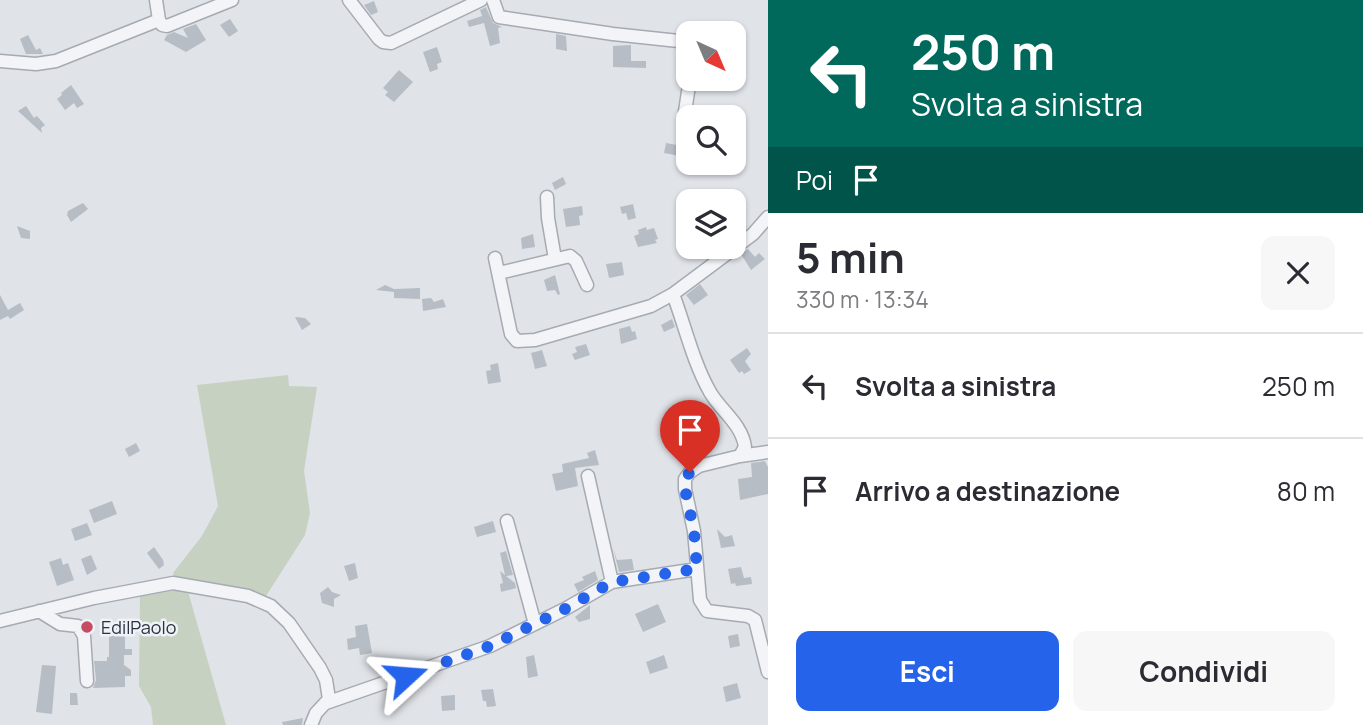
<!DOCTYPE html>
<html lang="it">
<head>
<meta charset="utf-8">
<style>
  :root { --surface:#fff; --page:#f7f7f7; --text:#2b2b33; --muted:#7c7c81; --line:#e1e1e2; --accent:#2563eb }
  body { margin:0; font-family:Manrope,sans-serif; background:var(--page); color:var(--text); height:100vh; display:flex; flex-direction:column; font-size:26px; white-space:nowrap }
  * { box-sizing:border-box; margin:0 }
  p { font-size:23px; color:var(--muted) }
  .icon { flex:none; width:38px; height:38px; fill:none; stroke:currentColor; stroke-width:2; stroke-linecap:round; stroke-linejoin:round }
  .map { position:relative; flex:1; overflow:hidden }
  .side { display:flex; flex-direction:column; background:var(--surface); width:595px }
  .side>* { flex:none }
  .banner { background:#00695c; color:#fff; overflow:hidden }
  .needle { width:46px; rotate:136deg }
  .tools { position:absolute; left:676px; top:21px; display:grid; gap:14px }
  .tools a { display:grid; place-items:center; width:70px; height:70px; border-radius:14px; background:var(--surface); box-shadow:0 2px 5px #0004; font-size:35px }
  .pin { position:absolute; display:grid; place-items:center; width:60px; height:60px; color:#fff; margin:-72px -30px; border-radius:50% 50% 50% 0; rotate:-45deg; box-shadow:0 0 7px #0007 }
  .pin .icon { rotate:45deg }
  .me { position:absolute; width:77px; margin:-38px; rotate:71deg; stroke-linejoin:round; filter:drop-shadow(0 0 5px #0008) }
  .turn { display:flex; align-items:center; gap:24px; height:147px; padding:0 28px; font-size:32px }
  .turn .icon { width:91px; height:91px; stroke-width:2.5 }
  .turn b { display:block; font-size:49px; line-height:60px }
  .then { display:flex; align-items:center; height:66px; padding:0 28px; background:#0003; gap:14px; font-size:26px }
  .round { display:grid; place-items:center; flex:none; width:74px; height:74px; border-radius:14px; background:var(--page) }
  .summary { display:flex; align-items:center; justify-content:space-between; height:119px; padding:0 28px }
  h1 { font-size:42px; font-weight:700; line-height:52px }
  .button { display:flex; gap:14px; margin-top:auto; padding:14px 28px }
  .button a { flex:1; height:80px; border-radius:14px; background:var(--accent); color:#fff; font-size:28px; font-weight:700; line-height:80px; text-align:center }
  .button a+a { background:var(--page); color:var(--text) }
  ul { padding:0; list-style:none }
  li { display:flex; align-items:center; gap:21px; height:105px; padding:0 28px; border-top:2px solid var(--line) }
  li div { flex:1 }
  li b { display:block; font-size:26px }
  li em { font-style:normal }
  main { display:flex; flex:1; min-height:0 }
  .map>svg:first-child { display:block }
  .green { fill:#c6d1c2 }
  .building { fill:#b7bdc5 }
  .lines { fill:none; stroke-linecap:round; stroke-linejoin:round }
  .minor-casing { stroke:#a6aab2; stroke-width:15 }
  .minor { stroke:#f2f4f7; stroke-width:12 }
  .route { stroke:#2563eb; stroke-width:12; stroke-dasharray:0 21.6 }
  .poi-dot { fill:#c64c61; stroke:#eff2f6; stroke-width:2.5 }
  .labels { text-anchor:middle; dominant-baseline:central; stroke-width:5; stroke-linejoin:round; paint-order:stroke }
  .poi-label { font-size:18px; fill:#2a323e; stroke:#eff2f6; text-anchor:start }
</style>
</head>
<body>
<main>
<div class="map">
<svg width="768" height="725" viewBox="0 0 768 725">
  <rect width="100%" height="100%" fill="#e0e3e8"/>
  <path class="green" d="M288 375 289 386 317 387 304 471 310 513 305 535 266 596 176 581 173 573 202 536 218 506 197 385Z
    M187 588 226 725H153L151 707 139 686 140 596Z"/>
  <path class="building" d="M374 1 378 12 371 15 364 5Z
    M486 7 493 23 502 27 498 28 500 43 490 46 484 23 469 27 467 21 482 16 480 10Z
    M230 19 238 31 229 37 220 25Z
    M196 24 206 40 186 52 164 40 167 35 174 32 188 38 183 29Z
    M556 34 566 36 567 51 556 49Z
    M28 35 36 50 40 48 43 54H26L20 39Z
    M631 45V61H646V68L613 67V46Z
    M437 47 442 62 437 64 438 69 430 72 423 52Z
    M399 70 413 82 394 102 385 95 388 92 383 88Z
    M71 85 84 104 77 108 74 103 65 110 57 99 62 95 61 93Z
    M26 106 34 118 37 116 45 125 41 128 42 133 18 111Z
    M666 143 682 146 680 156 664 153Z
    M563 177 566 184 555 190 552 183Z
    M83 203 88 209 71 222 67 215 68 211Z
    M633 204 636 218 628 220 626 213 622 214 620 207Z
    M582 206 583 215 579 216 580 225 566 227 563 209Z
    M17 226 30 231V239L21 238Z
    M646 227 647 230 654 228 658 239 655 240 657 243 638 247 634 236 639 234 638 230Z
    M533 234 535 247 522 249 521 238Z
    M748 249 755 257 759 253 765 259 751 270 741 254Z
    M622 262 624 275 609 278 606 264Z
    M555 275 560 294 558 295 555 290 547 291 544 280Z
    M700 284 708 295 694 305 686 295Z
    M385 285 394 289 420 288V299L394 298V292L376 290Z
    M0 295 8 310 20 303 24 310 10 319 8 316 0 320Z
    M431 298 434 302 443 299 446 307 423 311 422 299Z
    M295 317 305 318 311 324 302 330Z
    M672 319 675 327 664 332 661 325Z
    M630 326 632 332 635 331 637 339 621 344 619 329Z
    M586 344 590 355 575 360 572 354 577 352 575 347Z
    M747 348 751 354 745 361 751 370 744 374 742 371 739 373 730 360Z
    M542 350 547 366 535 369 531 353Z
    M498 363 501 382 488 384 486 371 491 370 490 365Z
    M681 424 685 425 689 438 670 443 667 432 673 431 672 427Z
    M136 443 140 451 129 457 125 449Z
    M595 450 599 465 575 468 578 486 556 491 552 474 563 472 562 464 589 458 587 453Z
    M765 461 768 467V494L740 500 738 479 752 477 751 463Z
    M112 501 117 514 94 523 89 510Z
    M493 521 496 532 477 537 474 527Z
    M87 523 92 535 75 541 71 529Z
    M717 529 725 537 732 535 735 546 721 548Z
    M154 547 163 560 164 565 159 569 147 553Z
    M613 548 617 560 632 559 634 570 619 572Z
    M506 551 513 575 506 576 515 583 516 588 501 592 500 584 503 583 500 571 505 575 500 553Z
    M91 555 97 569 87 575 81 559Z
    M61 558 63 565 68 563 74 580 57 586 49 562Z
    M355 563 358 578 349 581 344 566Z
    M741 567 744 578 751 577 752 584 736 586 735 583 731 584 728 569Z
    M595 571 598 580 578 592 574 584 584 580 582 577Z
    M328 587 332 592 341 595 334 599V607L322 603 320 593Z
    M658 604 666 622 643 632 635 614Z
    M590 605V619L579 622 575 617Z
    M367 624 372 653 360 655 359 648 348 650 347 639 356 637 355 626Z
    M114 626H125V649H132V655H124V665L131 670V676H125V687L93 688 96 680 94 661H107V657H109V629H114Z
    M738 634 740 646 730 648 728 636Z
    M534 655 538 676 528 678 526 657Z
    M664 655 668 668 650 674 646 662Z
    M42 665 56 666 52 714 36 712Z
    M737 683 741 698 726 702 723 687Z
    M493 689 496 706 487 707 486 701H483L481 690Z
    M70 693H77L78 705H70Z
    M455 695V710L442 711 441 696Z
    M303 718 302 725H283L282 722Z"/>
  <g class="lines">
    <defs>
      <path id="minor" d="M156 0 159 20 162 25 167 26 232 0
        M349 0 379 39 383 42 391 43 481 0
        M493 0 499 17 613 34 688 42
        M0 61 36 64 56 61 159 20
        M684 118 690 79
        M547 197 548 218 555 259
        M495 258 511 334 517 341 535 340 651 306 673 294 720 259 753 234 768 217
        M499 273 570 256 576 261 587 285
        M673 294C685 326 693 362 710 392 720 410 742 424 745 447L740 456 699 466 690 472 685 479V489L694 531 700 600 707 611 748 616 755 620 768 672
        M740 456 768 452
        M588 476 612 582
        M507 521 535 624
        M39 611 60 624 78 626 84 636 87 681
        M0 621 94 598 173 583 248 596 271 606 289 623 320 668 326 680 329 699 316 713 311 725
        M326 703 490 646 565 609 612 582 697 569"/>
    </defs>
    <use href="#minor" class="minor-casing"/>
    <use href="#minor" class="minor"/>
  </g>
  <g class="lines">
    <path class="route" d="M406 676 490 646 565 609 612 582 697 569 694 531 685 489V479L690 472"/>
  </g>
  <circle class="poi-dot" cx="87" cy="627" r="7"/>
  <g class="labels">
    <g class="poi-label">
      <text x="101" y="627">EdilPaolo</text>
    </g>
  </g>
</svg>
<div class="tools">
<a><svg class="needle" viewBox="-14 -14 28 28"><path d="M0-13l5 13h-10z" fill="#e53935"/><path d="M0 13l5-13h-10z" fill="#7c7c81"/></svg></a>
<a><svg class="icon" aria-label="search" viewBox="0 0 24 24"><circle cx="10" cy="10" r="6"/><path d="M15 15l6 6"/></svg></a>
<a><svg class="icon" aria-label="layers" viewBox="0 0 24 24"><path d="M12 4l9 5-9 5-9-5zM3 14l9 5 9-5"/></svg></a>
</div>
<div class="pin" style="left:690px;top:472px;background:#d93025"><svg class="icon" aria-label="arrive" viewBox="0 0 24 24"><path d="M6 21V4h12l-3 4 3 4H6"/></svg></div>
<svg class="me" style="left:406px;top:676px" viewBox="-20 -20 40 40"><path d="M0-17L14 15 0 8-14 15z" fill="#2563eb" stroke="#fff" stroke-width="4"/></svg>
</div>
<section class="side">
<div class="banner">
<div class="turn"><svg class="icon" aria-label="left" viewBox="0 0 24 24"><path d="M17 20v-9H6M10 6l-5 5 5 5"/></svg><div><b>250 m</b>Svolta a sinistra</div></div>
<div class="then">Poi<svg class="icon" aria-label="arrive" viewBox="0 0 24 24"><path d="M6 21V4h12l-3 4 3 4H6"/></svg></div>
</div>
<div class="summary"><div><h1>5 min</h1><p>330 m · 13:34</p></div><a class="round"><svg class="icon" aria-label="close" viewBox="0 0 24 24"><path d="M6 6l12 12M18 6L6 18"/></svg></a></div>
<ul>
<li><svg class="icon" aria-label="left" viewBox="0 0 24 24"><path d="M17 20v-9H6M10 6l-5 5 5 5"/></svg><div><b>Svolta a sinistra</b></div><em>250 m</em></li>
<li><svg class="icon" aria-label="arrive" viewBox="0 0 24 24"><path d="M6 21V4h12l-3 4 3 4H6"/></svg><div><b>Arrivo a destinazione</b></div><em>80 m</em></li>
</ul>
<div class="button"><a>Esci</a><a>Condividi</a></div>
</section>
</main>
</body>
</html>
